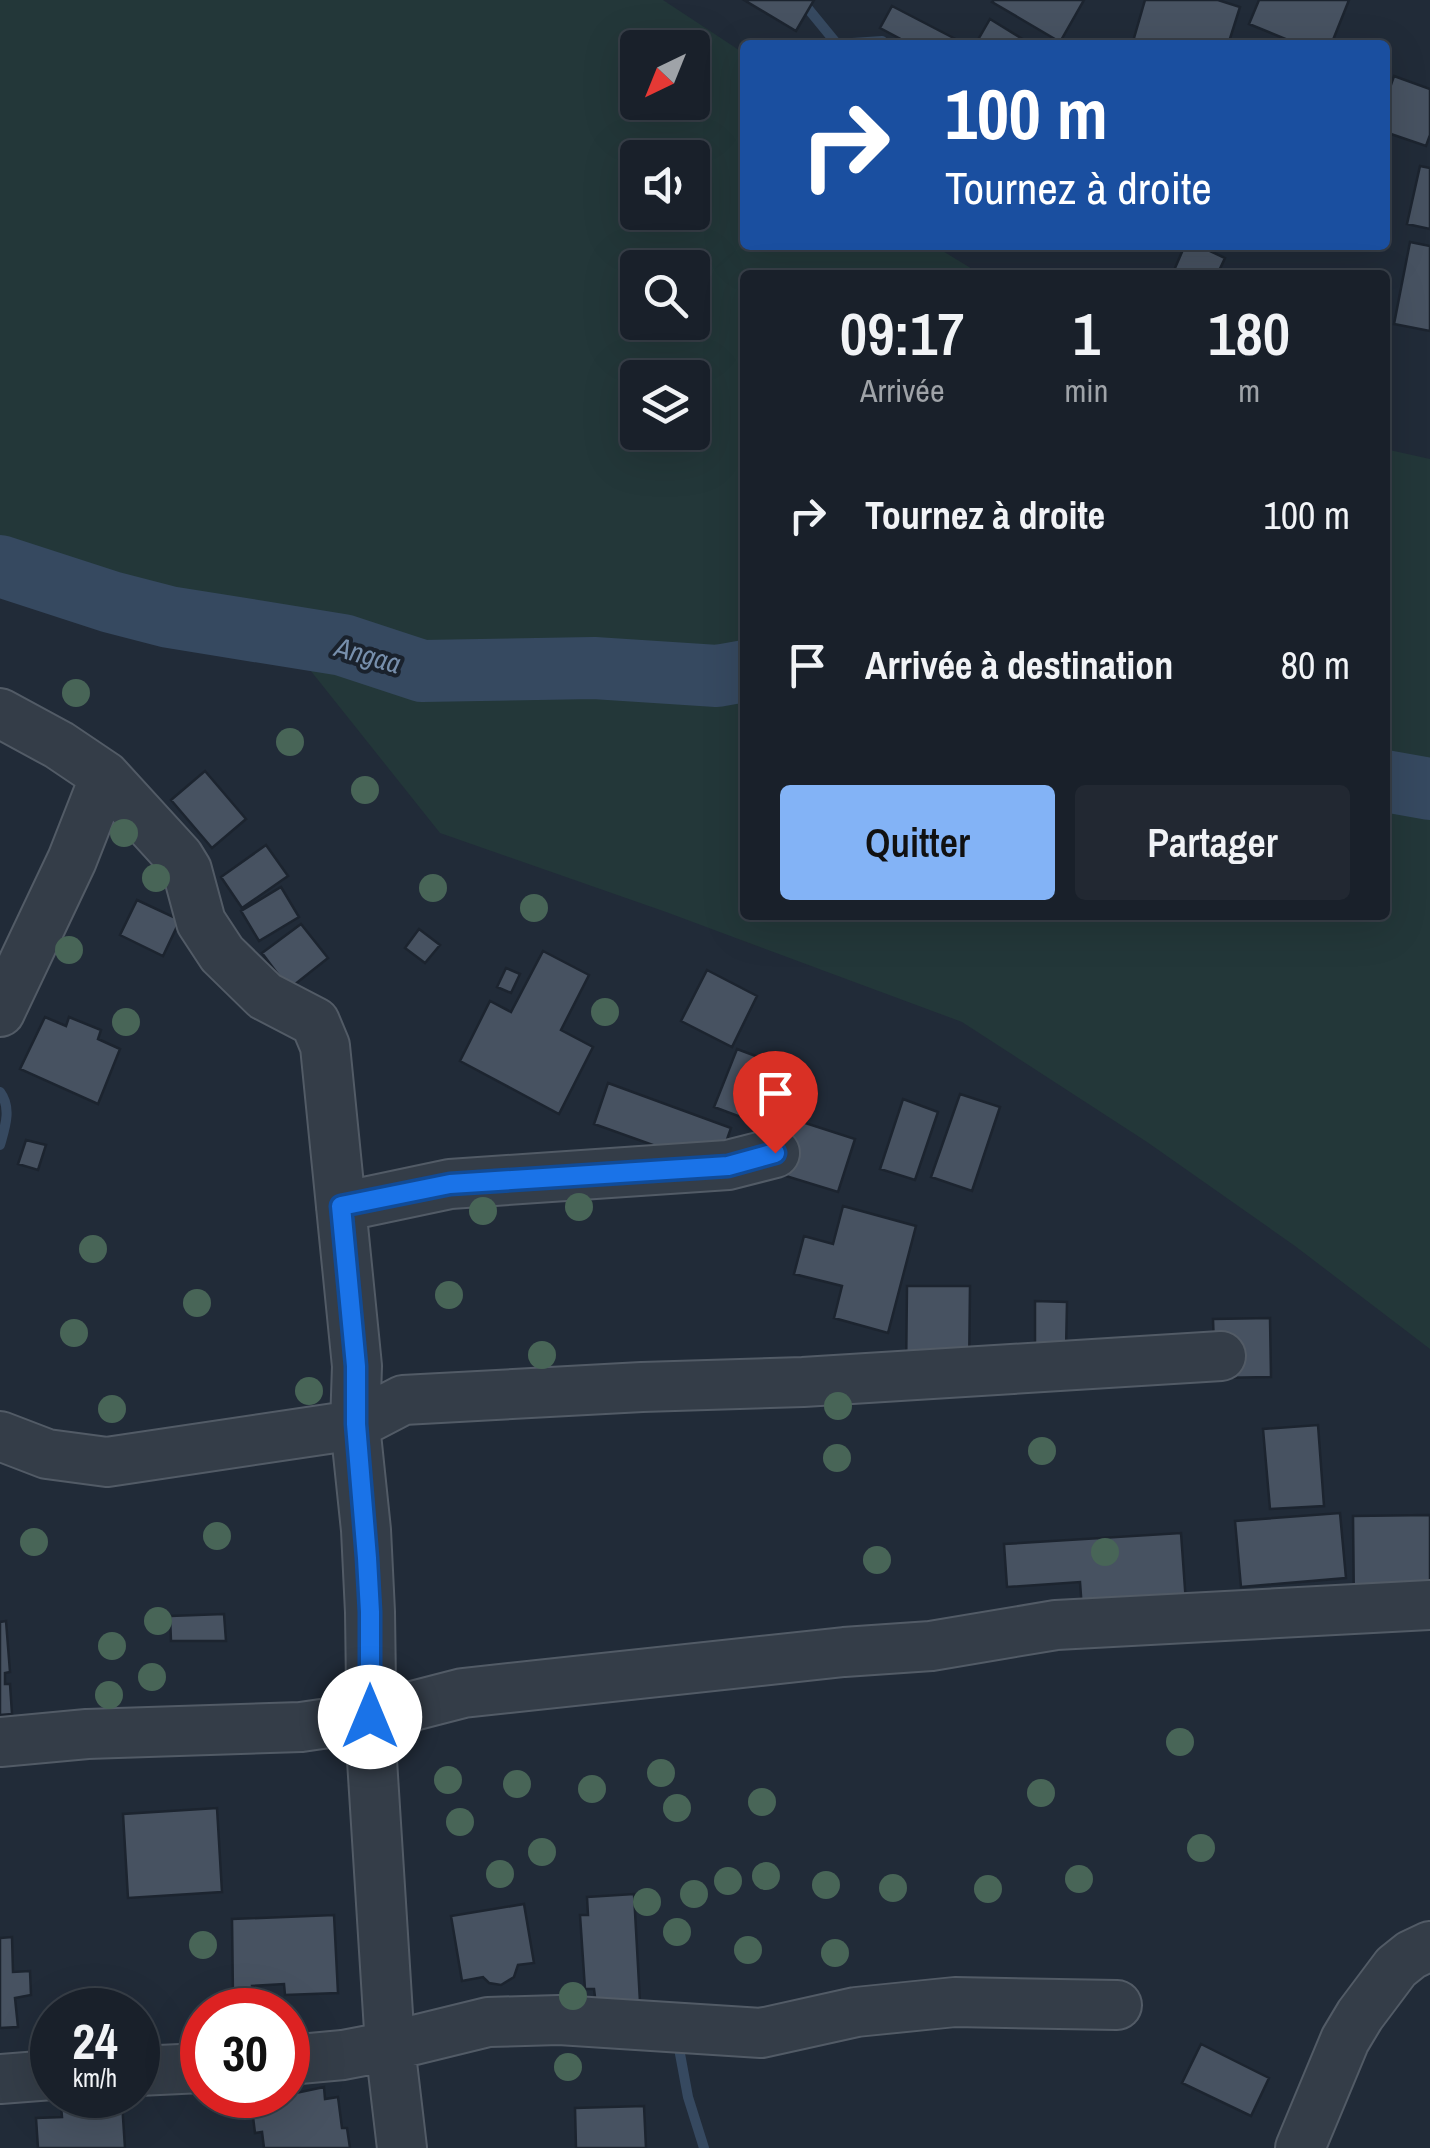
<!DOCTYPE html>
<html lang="fr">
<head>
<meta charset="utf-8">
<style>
  :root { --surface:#19202a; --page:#222832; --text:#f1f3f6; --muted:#9fa3a8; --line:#373e47; --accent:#83b3f6 }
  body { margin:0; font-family:"Archivo Narrow",sans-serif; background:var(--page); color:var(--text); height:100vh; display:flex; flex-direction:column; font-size:38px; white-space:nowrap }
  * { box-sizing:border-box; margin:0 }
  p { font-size:32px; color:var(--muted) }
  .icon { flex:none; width:55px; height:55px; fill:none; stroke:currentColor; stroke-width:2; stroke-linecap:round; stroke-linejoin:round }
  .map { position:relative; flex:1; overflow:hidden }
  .sheet { position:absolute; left:740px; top:270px; width:650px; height:650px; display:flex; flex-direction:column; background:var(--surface); border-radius:10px; box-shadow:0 10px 40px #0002,0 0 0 2px var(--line) }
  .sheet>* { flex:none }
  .top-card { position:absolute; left:740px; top:40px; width:650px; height:210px; border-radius:10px; box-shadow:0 10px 40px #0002,0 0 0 2px var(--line); background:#1a4fa0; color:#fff; overflow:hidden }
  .needle { width:65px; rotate:223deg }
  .tools { position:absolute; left:620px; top:30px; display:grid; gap:20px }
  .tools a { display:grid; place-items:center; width:90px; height:90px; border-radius:10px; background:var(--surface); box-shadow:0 10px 40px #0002,0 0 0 2px var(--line); font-size:50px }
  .speed { position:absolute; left:30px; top:1988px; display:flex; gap:20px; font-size:50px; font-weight:700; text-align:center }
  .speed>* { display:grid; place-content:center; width:130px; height:130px; border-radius:50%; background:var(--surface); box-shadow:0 10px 40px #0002,0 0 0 2px var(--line); line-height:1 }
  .speed small { font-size:25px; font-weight:400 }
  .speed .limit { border:15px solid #d22; background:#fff; color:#111 }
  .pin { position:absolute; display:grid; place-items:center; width:85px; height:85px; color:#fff; margin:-102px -42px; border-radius:50% 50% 50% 0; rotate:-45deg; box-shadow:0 0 10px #0007 }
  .pin .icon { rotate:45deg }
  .me { position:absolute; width:110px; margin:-55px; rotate:0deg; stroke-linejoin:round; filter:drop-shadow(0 0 8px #0008) }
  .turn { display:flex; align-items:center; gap:35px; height:210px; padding:0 40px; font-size:45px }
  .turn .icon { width:130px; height:130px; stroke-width:2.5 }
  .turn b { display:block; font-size:70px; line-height:85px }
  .eta { display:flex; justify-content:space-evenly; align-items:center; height:170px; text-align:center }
  .eta b { font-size:60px; font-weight:600; line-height:70px }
  .cta { display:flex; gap:20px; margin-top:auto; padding:20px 40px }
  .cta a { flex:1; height:115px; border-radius:10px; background:var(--accent); color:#111; font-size:40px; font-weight:600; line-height:115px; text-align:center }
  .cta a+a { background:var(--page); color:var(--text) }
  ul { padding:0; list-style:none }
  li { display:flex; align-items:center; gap:30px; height:150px; padding:0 40px }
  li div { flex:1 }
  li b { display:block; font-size:38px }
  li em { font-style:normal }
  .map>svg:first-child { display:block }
  .green { fill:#233739; fill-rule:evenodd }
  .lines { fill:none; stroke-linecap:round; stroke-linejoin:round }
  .stream { stroke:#364960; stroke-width:10 }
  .river { stroke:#364960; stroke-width:62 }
  .building { fill:#475261; stroke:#1c242f; stroke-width:2.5 }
  .minor-casing { stroke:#525b66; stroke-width:52 }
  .minor { stroke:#343d48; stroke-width:48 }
  .tree { fill:#486557 }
  .route-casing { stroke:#114b97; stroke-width:25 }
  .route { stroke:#1a73e8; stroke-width:18 }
  .labels { text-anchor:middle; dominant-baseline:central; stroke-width:8; stroke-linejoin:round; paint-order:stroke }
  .water-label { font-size:28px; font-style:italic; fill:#778fac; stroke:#1a222d }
</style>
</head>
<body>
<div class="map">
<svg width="1430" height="2148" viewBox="0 0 1430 2148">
  <rect width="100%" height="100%" fill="#212b38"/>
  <path class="green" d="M0 0H663L745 54V245H933L982 275H745V915H1385V449L1430 459V1349L1295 1246 1147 1142 962 1022 666 912 440 833 283 636 169 617 111 602 0 566ZM638 48H692V102H638ZM638 158H692V212H638ZM638 268H692V322H638ZM638 378H692V432H638Z"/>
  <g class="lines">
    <path class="stream" d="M801 0 837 44 882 41 887 45
      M0 1092C12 1108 5 1127 0 1145
      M678 2043 688 2097 704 2148"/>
    <path class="river" d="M0 566 111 602 169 617 343 645 422 671 594 668 717 676 745 671
      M1385 781 1430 789"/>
  </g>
  <path class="building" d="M744 0H814L796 31Z
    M994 0H1084L1060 42 992 2Z
    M1145 0H1218L1240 7 1228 45H1132Z
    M1259 0H1349L1331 45H1300L1249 24Z
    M892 6 967 45H912L880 28Z
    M990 19 1024 40 1021 45H975Z
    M1394 76 1430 89V135L1426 146 1385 132V102Z
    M1420 166 1430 168V229L1407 224Z
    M1410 242 1430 246V331L1394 324Z
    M1185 245H1197L1225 258 1217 275H1172Z
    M205 771 246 819 212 848 171 800Z
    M266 845 288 876 242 908 221 877Z
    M281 887 299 917 259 941 241 911Z
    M137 900 180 920 163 956 120 935Z
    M301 924 328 958 289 989 262 953Z
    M419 929 440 945 425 963 405 948Z
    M543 951 589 975 561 1030 593 1047 559 1114 460 1061 490 1001 511 1012Z
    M506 968 520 974 511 993 497 987Z
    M707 970 757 996 732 1047 681 1021Z
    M45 1017 66 1026 69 1017 101 1030 98 1039 120 1049 98 1104 20 1069Z
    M737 1049 769 1061 746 1119 714 1107Z
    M608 1083 731 1128 717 1168 594 1124Z
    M960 1094 1000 1107 972 1191 931 1177Z
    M903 1099 938 1112 915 1180 880 1169Z
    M793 1119 855 1139 838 1192 776 1173Z
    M26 1140 46 1145 38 1170 18 1164Z
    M843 1206 916 1226 888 1333 834 1318 842 1286 794 1274 804 1236 833 1244Z
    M907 1286H970L969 1376H906Z
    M1035 1301 1067 1302 1066 1351 1035 1350Z
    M1270 1318 1271 1377 1215 1378 1213 1319Z
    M1318 1425 1324 1506 1270 1509 1263 1429Z
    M1340 1513 1346 1578 1241 1587 1235 1521Z
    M1430 1515V1610H1354L1353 1516Z
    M1181 1533 1187 1617 1083 1623 1080 1582 1007 1587 1004 1544Z
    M224 1614 226 1641H171L170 1616Z
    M6 1621 10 1672 5 1673V1684H10L12 1714 0 1715V1622Z
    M217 1808 222 1892 128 1898 123 1814Z
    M634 1894 640 2002 596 2005 594 1989H585L580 1915H588L587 1897Z
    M524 1904 534 1963 518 1965 514 1977 501 1985 489 1983 483 1977 462 1981 451 1916Z
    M334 1915 338 1993 285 1995 284 1984 252 1986V1997H233L232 1919Z
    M12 1937 13 1972 30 1971 31 1995 15 1998 18 2027 0 2028V1938Z
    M1201 2044 1269 2078 1251 2116 1182 2083Z
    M324 2087 325 2099 338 2097 342 2128H347L350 2148H264L262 2132 255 2133 252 2109 259 2107 258 2101Z
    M122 2102 125 2148H38L36 2118 62 2117 61 2106Z
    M644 2106 646 2148H576L575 2108Z"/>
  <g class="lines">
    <defs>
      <path id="minor" d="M0 713 59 745 105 776 179 857 187 870 201 922 222 954 265 996 315 1022 325 1046 357 1366 355 1425 366 1530 370 1612 372 1760 390 2046 488 2022 559 2020 761 2033 856 2012 955 2002 1117 2005
        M0 1012 72 860 105 776
        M341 1207 450 1184 728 1165 775 1153
        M0 1436 47 1454 107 1462 355 1425 403 1400 642 1387 803 1382 1221 1356
        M0 1742 87 1734 301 1727 370 1717 463 1693 844 1652 931 1646 1056 1625 1430 1605
        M288 2060 343 2055 390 2046 402 2148
        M138 2071 202 2068
        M0 2079 52 2075
        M1300 2148 1345 2040 1360 2015 1396 1967 1411 1955 1430 1946"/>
    </defs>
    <use href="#minor" class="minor-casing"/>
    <use href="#minor" class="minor"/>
  </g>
  <g class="tree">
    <circle cx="76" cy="693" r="14"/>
    <circle cx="290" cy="742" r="14"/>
    <circle cx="365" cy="790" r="14"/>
    <circle cx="124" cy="833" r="14"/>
    <circle cx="156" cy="878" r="14"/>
    <circle cx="433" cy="888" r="14"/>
    <circle cx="534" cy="908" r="14"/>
    <circle cx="69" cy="950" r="14"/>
    <circle cx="605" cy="1012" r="14"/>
    <circle cx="126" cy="1022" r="14"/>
    <circle cx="579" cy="1207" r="14"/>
    <circle cx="483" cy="1211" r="14"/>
    <circle cx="93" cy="1249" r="14"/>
    <circle cx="449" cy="1295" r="14"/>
    <circle cx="197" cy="1303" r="14"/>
    <circle cx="74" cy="1333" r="14"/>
    <circle cx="542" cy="1355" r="14"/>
    <circle cx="309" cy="1391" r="14"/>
    <circle cx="838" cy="1406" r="14"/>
    <circle cx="112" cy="1409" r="14"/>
    <circle cx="1042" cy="1451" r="14"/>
    <circle cx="837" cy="1458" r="14"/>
    <circle cx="217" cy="1536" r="14"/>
    <circle cx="34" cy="1542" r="14"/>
    <circle cx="1105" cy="1552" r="14"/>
    <circle cx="877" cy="1560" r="14"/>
    <circle cx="158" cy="1621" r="14"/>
    <circle cx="112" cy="1646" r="14"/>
    <circle cx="152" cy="1677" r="14"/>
    <circle cx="109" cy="1695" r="14"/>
    <circle cx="1180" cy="1742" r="14"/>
    <circle cx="661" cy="1773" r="14"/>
    <circle cx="448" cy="1780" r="14"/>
    <circle cx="517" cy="1784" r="14"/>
    <circle cx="592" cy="1789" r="14"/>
    <circle cx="1041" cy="1793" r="14"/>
    <circle cx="762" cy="1802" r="14"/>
    <circle cx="677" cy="1808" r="14"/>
    <circle cx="460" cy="1822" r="14"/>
    <circle cx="1201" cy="1848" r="14"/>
    <circle cx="542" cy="1852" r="14"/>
    <circle cx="500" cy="1874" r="14"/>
    <circle cx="766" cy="1876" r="14"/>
    <circle cx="1079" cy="1879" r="14"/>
    <circle cx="728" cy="1881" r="14"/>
    <circle cx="826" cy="1885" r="14"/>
    <circle cx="893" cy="1888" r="14"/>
    <circle cx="988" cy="1889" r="14"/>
    <circle cx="694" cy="1894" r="14"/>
    <circle cx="647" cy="1902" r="14"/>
    <circle cx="677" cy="1932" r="14"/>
    <circle cx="203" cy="1945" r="14"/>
    <circle cx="748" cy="1950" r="14"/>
    <circle cx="835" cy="1953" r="14"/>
    <circle cx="573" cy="1996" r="14"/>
    <circle cx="568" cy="2067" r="14"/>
  </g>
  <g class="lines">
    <defs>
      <path id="route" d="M370 1717V1612L367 1558 356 1424V1366L341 1206 450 1184 728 1166 775 1153"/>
    </defs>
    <use href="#route" class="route-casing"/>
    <use href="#route" class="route"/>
  </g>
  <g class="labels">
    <g class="water-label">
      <text transform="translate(368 655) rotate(16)">Angaa</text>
    </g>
  </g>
</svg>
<div class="tools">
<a><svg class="needle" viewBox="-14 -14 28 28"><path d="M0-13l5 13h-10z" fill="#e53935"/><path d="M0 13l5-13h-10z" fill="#9fa3a8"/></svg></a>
<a><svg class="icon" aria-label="sound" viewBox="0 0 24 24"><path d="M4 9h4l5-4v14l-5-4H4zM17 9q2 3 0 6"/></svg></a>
<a><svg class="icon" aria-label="search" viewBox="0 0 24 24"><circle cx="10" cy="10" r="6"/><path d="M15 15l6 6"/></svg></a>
<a><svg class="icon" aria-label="layers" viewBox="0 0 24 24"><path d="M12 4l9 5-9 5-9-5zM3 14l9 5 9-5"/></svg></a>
</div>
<div class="speed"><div>24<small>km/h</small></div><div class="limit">30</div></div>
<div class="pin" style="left:775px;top:1153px;background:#d93025"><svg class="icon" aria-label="arrive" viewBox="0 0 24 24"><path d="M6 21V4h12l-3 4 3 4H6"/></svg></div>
<svg class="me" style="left:370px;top:1717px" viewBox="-20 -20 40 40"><circle r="19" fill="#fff"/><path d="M0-13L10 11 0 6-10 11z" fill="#1a73e8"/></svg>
<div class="top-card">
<div class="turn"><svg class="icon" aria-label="right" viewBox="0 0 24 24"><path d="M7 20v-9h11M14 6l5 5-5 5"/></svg><div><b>100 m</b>Tournez à droite</div></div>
</div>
<section class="sheet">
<div class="eta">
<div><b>09:17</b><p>Arrivée</p></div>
<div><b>1</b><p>min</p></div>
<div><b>180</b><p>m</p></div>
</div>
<ul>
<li><svg class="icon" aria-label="right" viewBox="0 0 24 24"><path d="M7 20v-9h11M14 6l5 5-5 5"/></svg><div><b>Tournez à droite</b></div><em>100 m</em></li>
<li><svg class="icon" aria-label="arrive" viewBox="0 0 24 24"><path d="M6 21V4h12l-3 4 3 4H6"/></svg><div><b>Arrivée à destination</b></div><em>80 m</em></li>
</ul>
<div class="cta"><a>Quitter</a><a>Partager</a></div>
</section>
</div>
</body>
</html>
